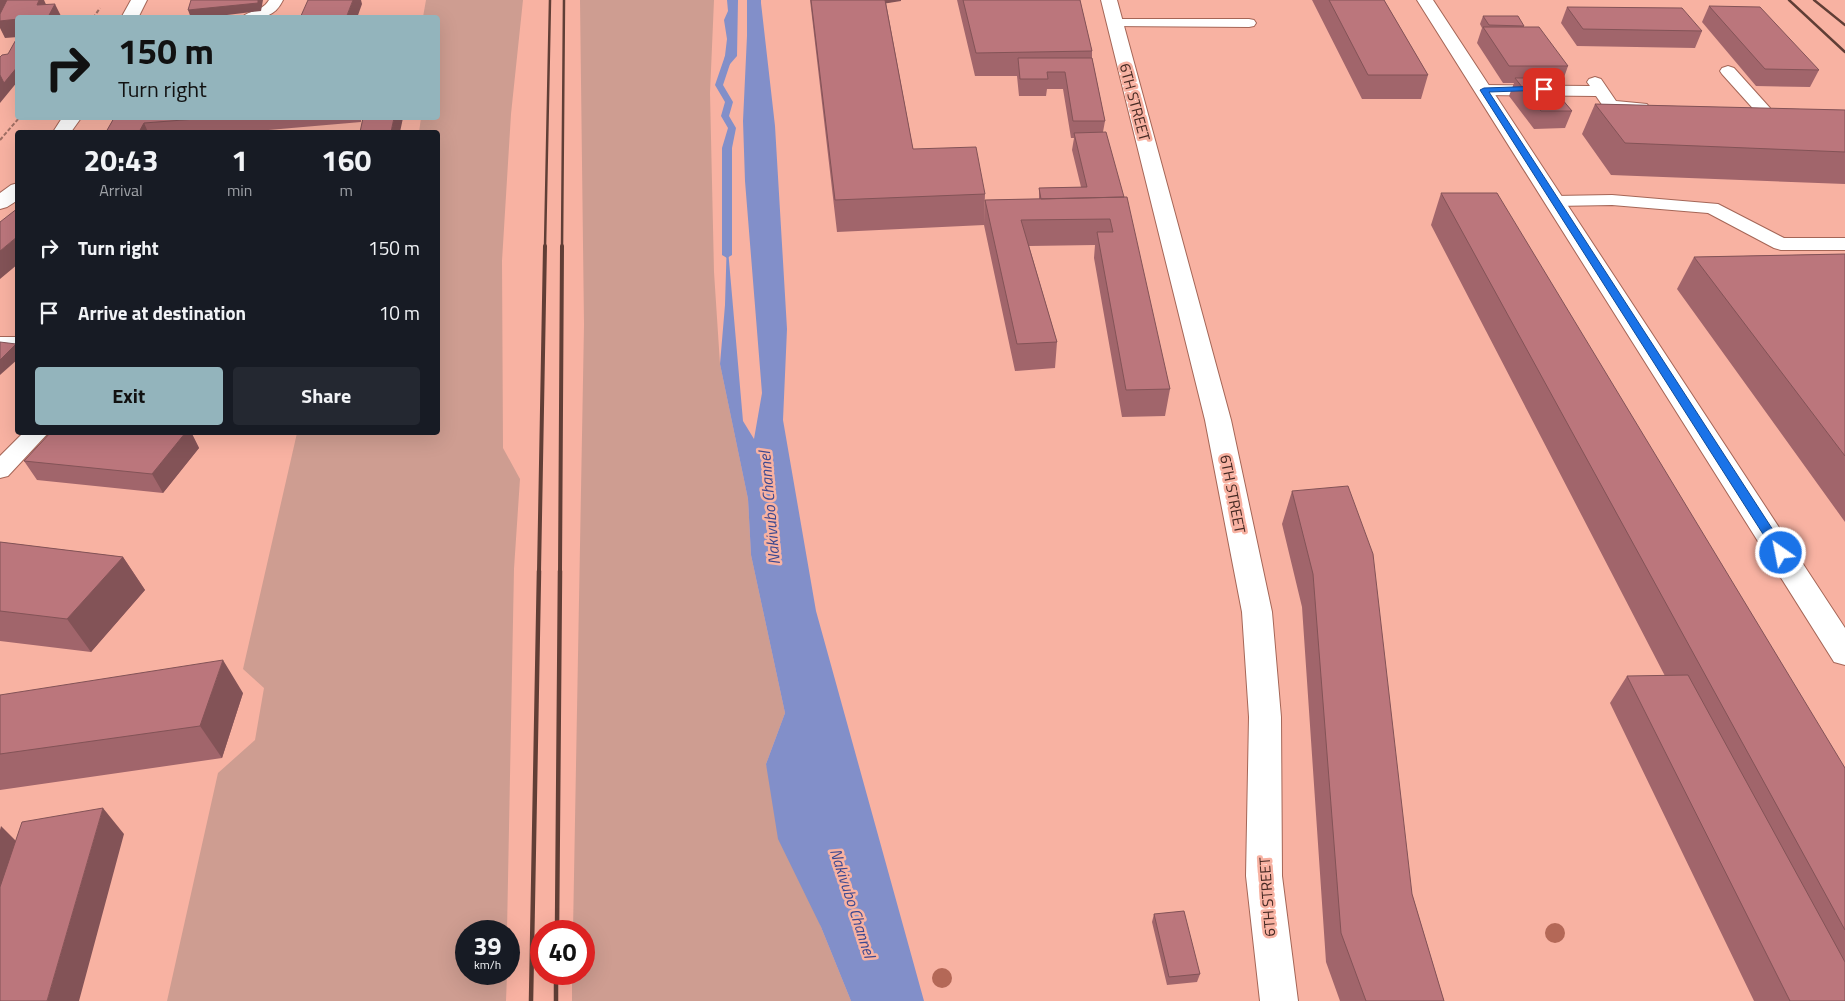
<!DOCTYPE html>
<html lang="en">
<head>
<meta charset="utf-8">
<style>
  :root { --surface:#171b24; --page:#242831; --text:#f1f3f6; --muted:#9ea1a6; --accent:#93b4bc }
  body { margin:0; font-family:"Titillium Web",sans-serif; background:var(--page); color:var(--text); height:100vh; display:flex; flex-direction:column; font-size:19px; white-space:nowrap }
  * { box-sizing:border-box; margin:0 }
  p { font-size:16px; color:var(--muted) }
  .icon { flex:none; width:28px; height:28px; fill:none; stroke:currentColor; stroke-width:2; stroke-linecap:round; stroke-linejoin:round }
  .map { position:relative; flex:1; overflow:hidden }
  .drawer { position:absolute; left:15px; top:130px; width:425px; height:305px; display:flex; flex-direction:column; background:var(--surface); border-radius:5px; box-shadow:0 5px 20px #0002 }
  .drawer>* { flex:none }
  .top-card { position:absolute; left:15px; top:15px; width:425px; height:105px; border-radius:5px; box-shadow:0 5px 20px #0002; background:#93b4bc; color:#111; overflow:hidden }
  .speed { position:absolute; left:455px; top:920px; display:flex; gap:10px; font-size:25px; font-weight:700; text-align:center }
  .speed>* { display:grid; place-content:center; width:65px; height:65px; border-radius:50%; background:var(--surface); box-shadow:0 5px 20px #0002; line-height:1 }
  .speed small { font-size:12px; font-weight:400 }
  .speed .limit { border:8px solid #d22; background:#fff; color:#111 }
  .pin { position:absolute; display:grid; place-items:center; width:42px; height:42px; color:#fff; margin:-21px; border-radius:10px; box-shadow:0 2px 8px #0006 }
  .me { position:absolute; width:55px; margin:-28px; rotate:327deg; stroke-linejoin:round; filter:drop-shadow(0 0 4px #0008) }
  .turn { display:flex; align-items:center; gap:18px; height:105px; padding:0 20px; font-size:22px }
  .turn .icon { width:65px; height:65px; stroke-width:2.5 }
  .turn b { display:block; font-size:35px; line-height:42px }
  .eta { display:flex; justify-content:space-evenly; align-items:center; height:85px; text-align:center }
  .eta b { font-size:30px; font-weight:700; line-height:35px }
  .action { display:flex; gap:10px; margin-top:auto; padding:10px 20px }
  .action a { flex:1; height:58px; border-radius:5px; background:var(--accent); color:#111; font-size:20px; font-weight:700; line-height:58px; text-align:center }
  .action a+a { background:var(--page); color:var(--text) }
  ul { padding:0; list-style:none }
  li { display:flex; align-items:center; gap:15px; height:65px; padding:0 20px }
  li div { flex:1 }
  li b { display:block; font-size:19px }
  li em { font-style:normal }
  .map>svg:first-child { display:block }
  .green { fill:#ce9d91 }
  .water { fill:#828fc9 }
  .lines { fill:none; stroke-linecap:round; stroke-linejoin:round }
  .stream { fill:#828fc9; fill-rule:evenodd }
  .lane-casing { stroke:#a56657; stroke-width:2 }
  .street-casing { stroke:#a56657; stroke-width:2 }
  .secondary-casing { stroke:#a56657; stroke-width:2 }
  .path { stroke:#a06f64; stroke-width:2; stroke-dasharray:4 2; stroke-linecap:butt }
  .lane { fill:#fff; fill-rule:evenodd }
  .street { fill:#fff; fill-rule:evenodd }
  .secondary { fill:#fff; fill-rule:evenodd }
  .rail-far2 { stroke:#603e36; stroke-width:2.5 }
  .rail-far1 { stroke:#603e36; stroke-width:4 }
  .rail { stroke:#603e36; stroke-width:4.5 }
  .tree { fill:#b46857 }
  .wall { fill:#a1656b }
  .shaded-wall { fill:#835357 }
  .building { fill:#bb767c; stroke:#835357 }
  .route { fill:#1a73e8; stroke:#114b97 }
  .labels { text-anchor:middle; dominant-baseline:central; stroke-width:5; stroke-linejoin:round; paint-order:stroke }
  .street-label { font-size:15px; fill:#452923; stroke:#f8b2a2 }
  .water-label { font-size:16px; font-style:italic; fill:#3d488f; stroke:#f8b2a2 }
</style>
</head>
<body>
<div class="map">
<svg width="1845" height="1001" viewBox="0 0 1845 1001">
  <rect width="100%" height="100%" fill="#f8b2a2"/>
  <path class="green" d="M426 0H523L511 114 502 261 503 448 520 479 514 569 507 931H466V974H507L506 1001H167L218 773 255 740 264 688 243 669 297 433 438 432V132H419L421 118H438V18L423 17Z
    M580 0H714L710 93 714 272 720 364 748 499 751 555 785 713 766 764 821 927 851 1001H572V974H584V931H573L584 325Z"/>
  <path class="water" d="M727 0H738L737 56 723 72 727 39 724 20 728 11Z
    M747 0H761V3L775 126 787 329 783 420 816 611 924 1001H851L821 927 778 839 766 764 785 713 751 555 748 499 720 364 725 305 727 238 743 421 754 439 762 393 745 181 743 121 747 36Z"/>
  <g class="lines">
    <path class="stream" d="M725 56 732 58 723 85 733 102 729 116 736 128 732 148V255L727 258 722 255V148L728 128 721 116 725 102 715 85Z"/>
    <defs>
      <path id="lane" d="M269 0H283C274 19 260 18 241 18 249 10 262 12 269 0Z
        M1115 19H1249L1254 20 1256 23 1254 26 1249 27 1110 26 1108 23 1110 20Z
        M1728 66 1734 68 1770 108 1772 111 1770 114H1758L1722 74 1720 71 1722 68Z
        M1595 77 1601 79 1616 101 1647 104 1649 107 1647 110C1635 114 1617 113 1605 109L1596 96 1484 95 1478 93 1476 90 1478 87 1484 85 1590 86 1587 82 1589 79Z
        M1612 195 1718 204 1784 238H1845V250H1781L1774 248 1708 213 1612 205 1555 206 1549 205 1546 201 1549 197 1555 196Z
        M0 337H18V349H0Z
        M24 432H49L8 476 0 478V456Z"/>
      <path id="street" d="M1101 0H1117L1231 420 1272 612 1281 717 1282 876 1298 1001H1260L1246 876 1249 717 1242 612 1205 420Z"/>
      <path id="secondary" d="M131 0H147L138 18H121Z
        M1417 0H1433L1845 628V665L1834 662Z
        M62 118H81L71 132H53Z
        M18 183V200L7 207 0 209V193L11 185Z"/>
    </defs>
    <use href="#lane" class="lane-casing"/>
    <use href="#street" class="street-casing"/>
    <use href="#secondary" class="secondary-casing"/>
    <path class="path" d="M93 18 100 8
      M0 140 19 118"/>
    <use href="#lane" class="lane"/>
    <use href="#street" class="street"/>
    <use href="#secondary" class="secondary"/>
    <path class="rail-far2" d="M1789 0 1845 52
      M1814 0 1845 25
      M545 247 550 0
      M562 247 564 0"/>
    <path class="rail-far1" d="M539 572 545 246
      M560 572 562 246"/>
    <path class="rail" d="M557 931 560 571
      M556 974V1001
      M531 1001 539 571"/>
  </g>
  <g class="tree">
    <circle cx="1555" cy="933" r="10"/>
    <circle cx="942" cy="978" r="10"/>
  </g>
  <path class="wall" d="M810 0H901L886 3 913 149 985 194 984 225 837 232Z
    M957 0H1080L1092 51V58L1105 121 1103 132 1170 389 1165 416 1122 417 1094 258 1095 245 1029 246 1057 342 1055 368 1015 371 984 225 985 200 1039 199V188L1081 187 1072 150 1074 138H1071L1063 89H1047L1046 96H1019L1017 76H975Z
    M1312 0H1384L1428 75 1421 99H1362Z
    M1709 6 1819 70 1810 87 1756 86 1702 22Z
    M1567 7 1702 31 1695 48 1577 46 1561 23Z
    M1483 16 1524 26V27L1568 66 1562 83H1549L1572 111 1565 128 1534 129 1509 96 1514 83H1503L1477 43 1482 28 1480 24Z
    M1595 104 1845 110V184L1611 175 1582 134Z
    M114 118H361V122L244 132H106Z
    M1441 193 1845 768V1001H1754L1610 703 1627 676H1665L1431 225Z
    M1845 254V522L1677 289 1694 257Z
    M51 432H191L199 448 163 493 37 480 24 461Z
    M1292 491 1412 894 1444 1001H1340L1326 962 1302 607 1282 524Z
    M0 542 123 557 145 590 91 652 0 641Z
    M243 693 222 758 0 790V695Z
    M1154 914 1200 974 1197 982 1167 985 1152 922Z"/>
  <path class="shaded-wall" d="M0 0H8L18 19V37L5 38 0 28Z
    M39 0H44L49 11 55 4 62 18H40L37 5Z
    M258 0H263L261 11 202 18H191L188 10Z
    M353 0H361L362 4 357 18H346Z
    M882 0H901V1L882 4Z
    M18 66V81L0 103V75Z
    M394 118H403L400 132H391Z
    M144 123 148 132H139Z
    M18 236V264L0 279V251Z
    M16 344 18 346V359L0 375V360Z
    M186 432H191L199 448 163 493 152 474Z
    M123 557 145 590 91 652 67 619Z
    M223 660 243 693 222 758 200 726Z
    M103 808 124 834 79 1001H47Z
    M1 826 26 851 0 930V830Z"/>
  <path class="building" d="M7 0H39L37 5 55 4 48 17 18 18V19L0 21V14Z
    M191 0H258V3L188 10Z
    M308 0H353L346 18H300Z
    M811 0H885L913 149 976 147 985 194 835 200Z
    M963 0H1080L1092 51 976 53Z
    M1329 0H1384L1428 75H1368Z
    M1709 6 1760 7 1819 70 1765 69Z
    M1567 7 1682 8 1702 31 1583 29Z
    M1483 16H1518L1524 26 1489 25Z
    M1483 27H1539L1568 66H1509Z
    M18 36V66L4 83 0 75V57L2 55 8 54Z
    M1018 58H1092L1105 121H1073L1065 72H1047L1048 79H1020Z
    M1515 78H1544L1572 111H1541Z
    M1595 104 1845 110V152L1625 143Z
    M114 118H209L144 123 139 132H106Z
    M363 118H394L391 132H360Z
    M1106 132 1124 197 1041 199 1039 188 1087 187 1074 133Z
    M1441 193H1497L1845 768V930Z
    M1127 197 1170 389 1126 390 1097 232H1113L1110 219 1021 220 1057 342 1017 344 985 200Z
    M18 208V236L0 251V222Z
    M1845 254V456L1694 257Z
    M0 342 16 344 0 360Z
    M51 432H186L152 474 24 461Z
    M1348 486 1373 554 1412 894 1444 1001H1366L1341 933 1313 574 1292 491Z
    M0 542 123 557 67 619 0 611Z
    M223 660 200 726 0 754V695Z
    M1688 675 1845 962V1001H1790L1627 676Z
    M103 808 47 1001H0V887L22 822Z
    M1184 911 1200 974 1169 977 1154 914Z"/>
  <path class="route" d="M1544 86 1547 87V90L1489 92 1786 550 1787 553 1786 556H1777L1480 90 1484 88Z"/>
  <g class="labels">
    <g class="street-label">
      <text transform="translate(1135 102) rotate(75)">6TH STREET</text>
      <text transform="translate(1233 494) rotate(79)">6TH STREET</text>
      <text transform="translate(1267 897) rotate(-94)">6TH STREET</text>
    </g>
    <g class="water-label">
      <text transform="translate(769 508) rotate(-95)">Nakivubo Channel</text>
      <text transform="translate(853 903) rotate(72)">Nakivubo Channel</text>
    </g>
  </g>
</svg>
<div class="speed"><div>39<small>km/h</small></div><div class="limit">40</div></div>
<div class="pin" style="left:1544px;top:89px;background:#d93025"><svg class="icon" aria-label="arrive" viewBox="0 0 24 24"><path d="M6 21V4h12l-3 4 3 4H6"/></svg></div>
<svg class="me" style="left:1781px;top:553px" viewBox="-20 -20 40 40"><circle r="17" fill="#1a73e8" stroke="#fff" stroke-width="3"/><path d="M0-11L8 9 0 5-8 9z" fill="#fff"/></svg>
<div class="top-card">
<div class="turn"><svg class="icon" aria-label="right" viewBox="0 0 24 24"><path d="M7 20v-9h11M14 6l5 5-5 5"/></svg><div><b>150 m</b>Turn right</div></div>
</div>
<section class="drawer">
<div class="eta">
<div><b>20:43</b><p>Arrival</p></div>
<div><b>1</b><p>min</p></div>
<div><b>160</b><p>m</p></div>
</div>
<ul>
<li><svg class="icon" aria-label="right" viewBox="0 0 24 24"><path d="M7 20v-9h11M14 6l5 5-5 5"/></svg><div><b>Turn right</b></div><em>150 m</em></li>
<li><svg class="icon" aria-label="arrive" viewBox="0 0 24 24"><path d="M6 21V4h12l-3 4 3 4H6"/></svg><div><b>Arrive at destination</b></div><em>10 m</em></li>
</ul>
<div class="action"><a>Exit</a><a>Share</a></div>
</section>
</div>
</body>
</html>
